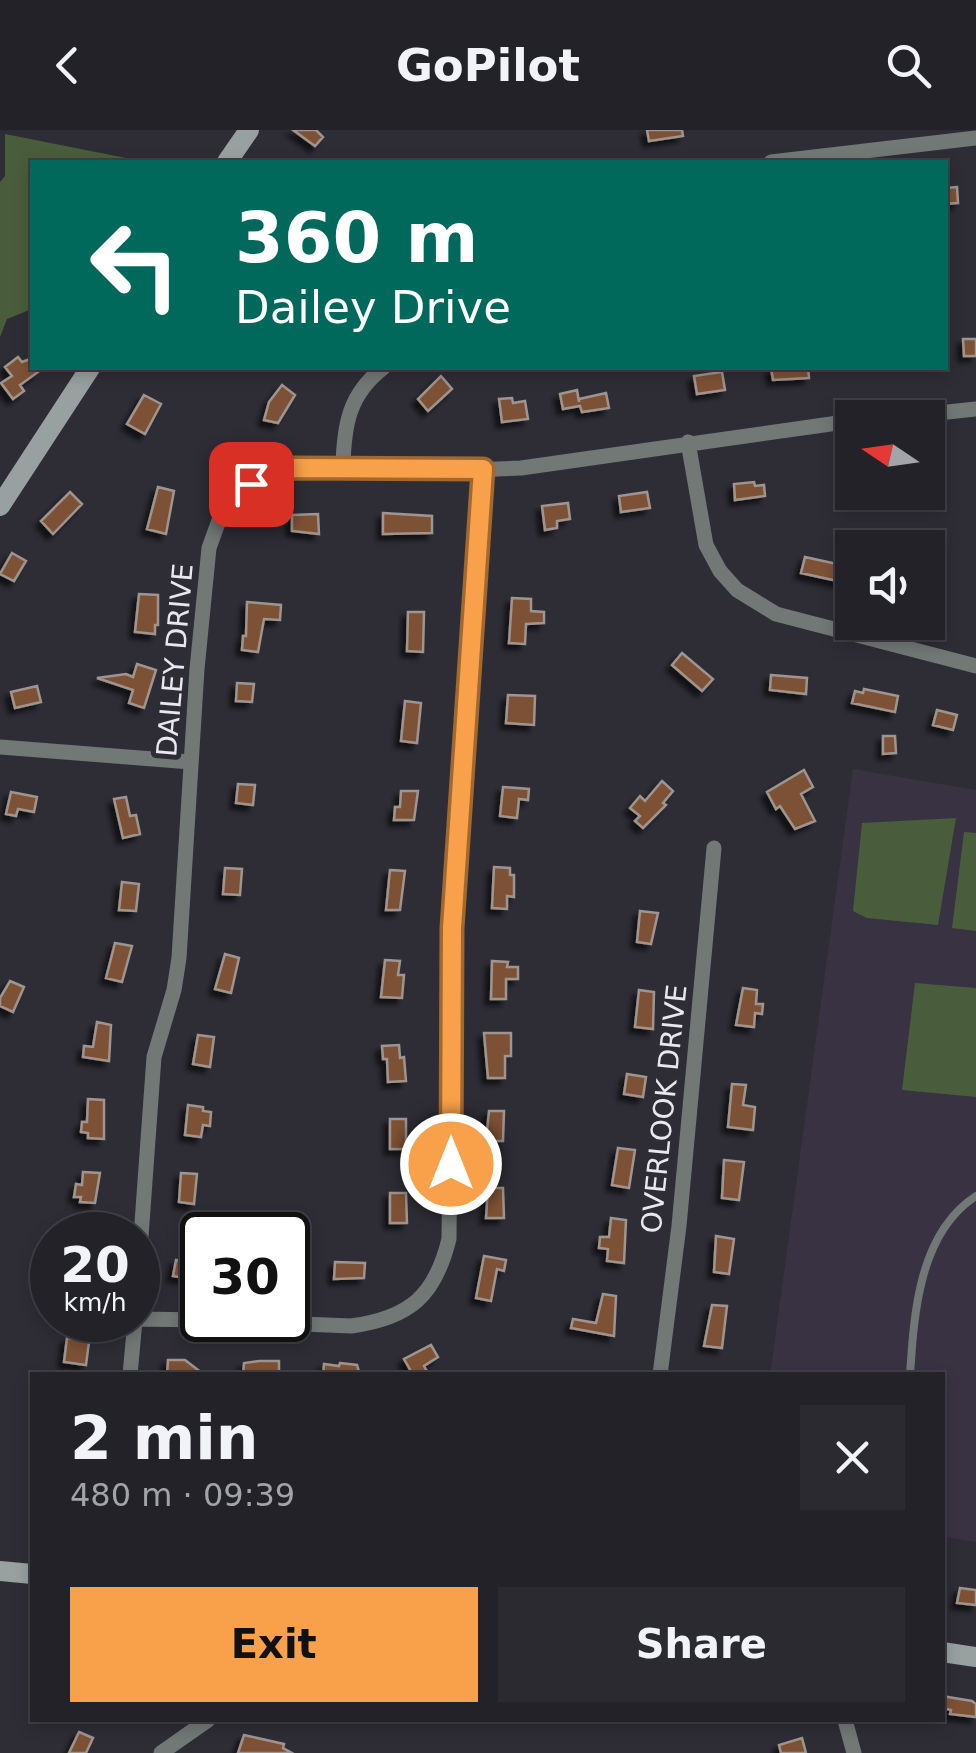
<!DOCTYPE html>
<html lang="en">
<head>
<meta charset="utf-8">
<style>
  :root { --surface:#222228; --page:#2a2a30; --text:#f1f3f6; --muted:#a2a4a8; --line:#3f3f45; --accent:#f8a14a }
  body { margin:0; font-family:"DejaVu Sans",sans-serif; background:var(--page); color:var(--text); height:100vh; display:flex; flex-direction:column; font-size:38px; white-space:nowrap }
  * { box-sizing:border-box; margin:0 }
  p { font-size:32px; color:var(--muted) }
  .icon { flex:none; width:55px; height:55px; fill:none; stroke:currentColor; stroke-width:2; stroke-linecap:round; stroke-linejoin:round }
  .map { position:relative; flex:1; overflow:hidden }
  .panel { position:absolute; left:30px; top:1242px; width:915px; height:350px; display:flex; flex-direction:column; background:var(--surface); border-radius:0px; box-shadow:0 5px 15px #0003,0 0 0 2px var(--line) }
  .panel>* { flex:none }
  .guide { position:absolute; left:30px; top:30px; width:918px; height:210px; border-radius:0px; box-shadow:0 5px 15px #0003,0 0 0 2px var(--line); background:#00695c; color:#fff; overflow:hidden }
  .needle { width:65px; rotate:283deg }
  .fabs { position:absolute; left:835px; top:270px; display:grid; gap:20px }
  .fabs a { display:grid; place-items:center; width:110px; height:110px; border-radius:0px; background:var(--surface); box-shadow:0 5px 15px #0003,0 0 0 2px var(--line); font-size:50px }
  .speed { position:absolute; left:30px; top:1082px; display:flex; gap:20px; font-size:50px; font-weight:700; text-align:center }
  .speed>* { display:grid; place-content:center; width:130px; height:130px; border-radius:50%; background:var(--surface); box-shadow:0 5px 15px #0003,0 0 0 2px var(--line); line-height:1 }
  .speed small { font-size:25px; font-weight:400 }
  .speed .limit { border:5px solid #111; border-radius:15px; background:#fff; color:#111 }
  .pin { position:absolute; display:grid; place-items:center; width:85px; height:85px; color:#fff; margin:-42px; border-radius:20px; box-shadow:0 5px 15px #0006 }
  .me { position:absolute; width:110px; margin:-55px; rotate:0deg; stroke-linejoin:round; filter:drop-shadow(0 0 8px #0008) }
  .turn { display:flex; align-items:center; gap:35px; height:210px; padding:0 40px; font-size:45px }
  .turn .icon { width:130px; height:130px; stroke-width:2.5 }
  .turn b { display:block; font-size:70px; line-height:85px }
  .round { display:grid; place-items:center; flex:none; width:105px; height:105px; border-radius:0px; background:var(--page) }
  .headline { display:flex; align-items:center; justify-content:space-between; height:170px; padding:0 40px }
  h1 { font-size:60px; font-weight:700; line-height:75px }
  .button { display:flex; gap:20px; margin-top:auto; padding:20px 40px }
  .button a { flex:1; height:115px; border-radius:0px; background:var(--accent); color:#111; font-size:40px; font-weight:700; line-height:115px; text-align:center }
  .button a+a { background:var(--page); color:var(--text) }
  header { display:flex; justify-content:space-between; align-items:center; height:130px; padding:0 40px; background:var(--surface); font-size:45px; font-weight:700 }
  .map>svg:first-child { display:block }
  .education { fill:#393242 }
  .green { fill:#495d3c }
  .building { fill:#7d5136; stroke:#9f948e; stroke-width:2.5; filter:url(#shadow) }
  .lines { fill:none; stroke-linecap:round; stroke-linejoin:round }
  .service { stroke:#727876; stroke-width:8 }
  .minor { stroke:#727876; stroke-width:15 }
  .secondary { stroke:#98a19f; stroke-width:20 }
  .route-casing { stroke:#a16930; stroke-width:25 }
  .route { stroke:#f8a14a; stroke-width:18 }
  .labels { text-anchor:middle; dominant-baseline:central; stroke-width:10; stroke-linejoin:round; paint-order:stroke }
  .street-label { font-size:28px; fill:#e9e8ee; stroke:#2e2d36 }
</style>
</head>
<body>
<header><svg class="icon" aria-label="back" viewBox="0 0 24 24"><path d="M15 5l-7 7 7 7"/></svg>GoPilot<svg class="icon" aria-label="search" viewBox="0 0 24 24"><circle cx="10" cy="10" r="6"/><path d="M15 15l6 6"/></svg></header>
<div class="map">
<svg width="976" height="1623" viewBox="0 0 976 1623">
  <defs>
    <filter id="shadow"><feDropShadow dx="-5.5" dy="5.5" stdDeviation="2.5" flood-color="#0009"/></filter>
  </defs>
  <rect width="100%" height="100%" fill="#2e2d36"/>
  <path class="education" d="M853 639 976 660V1412L946 1407 943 1424 942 1245H770Z"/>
  <path class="green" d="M5 4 141 31 32 32V179L7 189 0 207V52L5 46Z
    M956 688 938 795 867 788 853 781 862 693Z
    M964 702 976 703V801L952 798Z
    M915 853 976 858V967L902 960Z"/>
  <path class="building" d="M293 0H316L323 7 315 16Z
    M647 0H682L683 6 649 11Z
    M957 57 958 73 945 74V58Z
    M963 209H976V226H964Z
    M18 227 22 232 30 229 38 242 20 255 24 261 13 269 1 253 12 246 5 237Z
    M771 238H808L809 248 773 250Z
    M722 242 725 260 697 264 694 246Z
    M441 246 452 259 428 281 418 269Z
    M282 255 295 265 278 293 264 290 269 272Z
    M577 260 579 272V269L606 263 609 278 582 282 580 276 563 279 560 264Z
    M144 265 161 274 145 304 127 294Z
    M512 268 513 273 525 271 528 289 502 292 499 269Z
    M754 352 755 356 764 355 765 366 735 370 734 354Z
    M158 357 174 361 166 404 147 399Z
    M70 362 82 374 53 404 41 391Z
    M647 362 650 378 621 382 619 366Z
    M568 373 570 389 557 391V398L545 400 542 376Z
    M383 383 432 386V403L383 404Z
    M318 384 319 404 292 401V385Z
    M12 423 26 431 14 451 0 444Z
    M805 427 846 436 842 452 801 443Z
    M139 464 158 465V495H155V504L135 502Z
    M512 468 531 469V481L544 482V493L526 494 525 514 509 513Z
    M247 472 281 475 280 490 264 489 258 522 242 520 243 506H246Z
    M408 482H424L423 522 407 521Z
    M682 523 713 549 702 561 672 535Z
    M137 534 156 540 144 578 129 573 133 560 97 548 126 544 133 547Z
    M771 545 807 548 806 564 770 560Z
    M237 553 254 554 252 572 236 571Z
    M37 556 41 572 15 578 11 562Z
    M864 559 898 566 895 582 852 573 855 561 863 563Z
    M508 565 535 566 534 595 506 593Z
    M405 571 421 573 417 613 401 611Z
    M937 580 957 585 953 600 933 595Z
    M883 606H895L896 623 883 624Z
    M804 640 813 657 801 664 815 691 795 699 780 676 776 679 767 662Z
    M662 651 673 661 663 673 666 675 643 698 635 691 640 686 630 678 640 666 645 671Z
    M238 654 255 655 253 675 236 673Z
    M503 657 529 659 528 670 519 669 517 688 500 686Z
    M401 661H418L414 690H394L395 677H400Z
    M11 662 37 667 34 682 18 679 16 686 6 684Z
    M126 667 130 686 136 685 140 704 123 708 114 669Z
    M494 737 510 738V745H514V767L507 766V779L492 778Z
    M225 738 242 739 240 765 223 764Z
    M390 740 405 741 400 780H386Z
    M122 752 139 754 136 781 119 780Z
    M640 781 658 783 651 814 637 812Z
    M115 813 132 816 122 852 106 848Z
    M225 824 239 828 231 863 215 859Z
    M385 830 400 831 398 845H404L402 868 381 867Z
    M492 831 508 832 507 837H518V849H506V869H491Z
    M10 851 24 857 13 882 0 876V868Z
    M743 858 757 860 756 874H763L762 884 755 883 754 897 736 895Z
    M639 860 654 862 653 899 635 897Z
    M97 892 111 895 109 931 83 927 84 916 93 917Z
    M484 903H511V926H505V948H488Z
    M198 905 214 907 210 937 193 934Z
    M399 915 400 928 404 927 406 951 388 952 387 929H383L382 916Z
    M627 944 646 947 643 967 624 964Z
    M732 954 746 955 743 975 755 977 753 1000 728 997Z
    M88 969 104 970V1009L88 1008V1003L81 1002 82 992H87Z
    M188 975 203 977V981L211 982 210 996 203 995 201 1007 185 1005Z
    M489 981H504L503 1011H486Z
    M390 989H406V1019H390Z
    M618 1018 635 1020 629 1058 612 1055Z
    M724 1030 744 1032 739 1070 722 1068Z
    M83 1042 100 1043 95 1073 80 1072 81 1067H74L76 1054 82 1055Z
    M181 1043 197 1044 194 1074 179 1072Z
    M488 1058H503L504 1088H486Z
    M390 1063H406L407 1093H390Z
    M611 1088 626 1090 624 1133 607 1131 608 1119 599 1118 600 1107H609Z
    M716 1106 734 1109 729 1144 714 1142Z
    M484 1126 506 1130 504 1141 497 1139 491 1171 476 1168Z
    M176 1130 202 1134V1151L173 1146Z
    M335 1132 365 1133 364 1148 334 1149Z
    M603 1164 616 1166 614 1206 571 1198 573 1189 596 1193Z
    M712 1175 727 1176 722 1218 704 1216Z
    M75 1202 90 1204 86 1235 64 1232 67 1208 75 1209Z
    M431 1215 438 1227 424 1236 429 1245 412 1243 404 1229Z
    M168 1230H185L198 1240 190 1245H167Z
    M259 1231H279V1245H243L244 1233Z
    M340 1233 357 1235 360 1245H323L324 1234 339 1236Z
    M960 1458 976 1460V1475L957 1473Z
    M942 1566 972 1571 976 1574V1587L950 1584 951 1580 942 1578Z
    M79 1602 93 1608 86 1623H69Z
    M244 1605 284 1614 283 1618 292 1623H238Z
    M802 1608 806 1623H781L779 1615Z"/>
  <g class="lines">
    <path class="service" d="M910 1245C914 1183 919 1103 976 1066"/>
    <path class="minor" d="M771 32 976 8
      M891 288 976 279
      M688 312 706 415 720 441 737 460 776 484 976 536
      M343 336C344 295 349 264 383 238
      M0 617 191 632
      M138 1148 154 927 174 860 179 828 197 539 209 418 222 382 251 354 275 342 294 338 343 336 448 341 521 338 852 291
      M138 1189 202 1190
      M204 1190 351 1196C410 1188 435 1166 449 1109L452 798 483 339
      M130 1245 135 1190
      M660 1245 679 1096 714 718
      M845 1590 854 1623
      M161 1623 208 1590"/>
    <path class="secondary" d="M227 32 249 0
      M0 376 90 238
      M0 1441 32 1444
      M942 1522 976 1527"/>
  </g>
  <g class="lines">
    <defs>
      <path id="route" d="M251 354 276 342 294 338 483 339 452 798 451 1034"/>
    </defs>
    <use href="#route" class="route-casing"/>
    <use href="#route" class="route"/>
  </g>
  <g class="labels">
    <g class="street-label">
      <text transform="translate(175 530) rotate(-85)">DAILEY DRIVE</text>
      <text transform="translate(664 979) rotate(-84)">OVERLOOK DRIVE</text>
    </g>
  </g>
</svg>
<div class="fabs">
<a><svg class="needle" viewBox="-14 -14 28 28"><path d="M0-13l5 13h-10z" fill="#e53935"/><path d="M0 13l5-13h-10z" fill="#a2a4a8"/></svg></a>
<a><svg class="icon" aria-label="sound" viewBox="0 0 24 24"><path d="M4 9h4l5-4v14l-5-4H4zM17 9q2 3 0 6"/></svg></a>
</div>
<div class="speed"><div>20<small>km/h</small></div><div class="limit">30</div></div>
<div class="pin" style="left:251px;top:354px;background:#d93025"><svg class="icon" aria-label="arrive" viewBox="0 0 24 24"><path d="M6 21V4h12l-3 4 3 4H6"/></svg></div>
<svg class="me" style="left:451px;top:1034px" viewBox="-20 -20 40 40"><circle r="17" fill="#f8a14a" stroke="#fff" stroke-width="3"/><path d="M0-11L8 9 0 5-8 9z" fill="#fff"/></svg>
<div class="guide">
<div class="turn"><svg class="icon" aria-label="left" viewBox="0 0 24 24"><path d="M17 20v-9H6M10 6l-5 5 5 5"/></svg><div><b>360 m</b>Dailey Drive</div></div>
</div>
<section class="panel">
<div class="headline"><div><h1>2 min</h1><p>480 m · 09:39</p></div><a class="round"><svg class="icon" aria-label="close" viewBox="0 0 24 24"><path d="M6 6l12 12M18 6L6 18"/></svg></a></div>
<div class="button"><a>Exit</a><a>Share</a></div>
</section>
</div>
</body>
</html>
